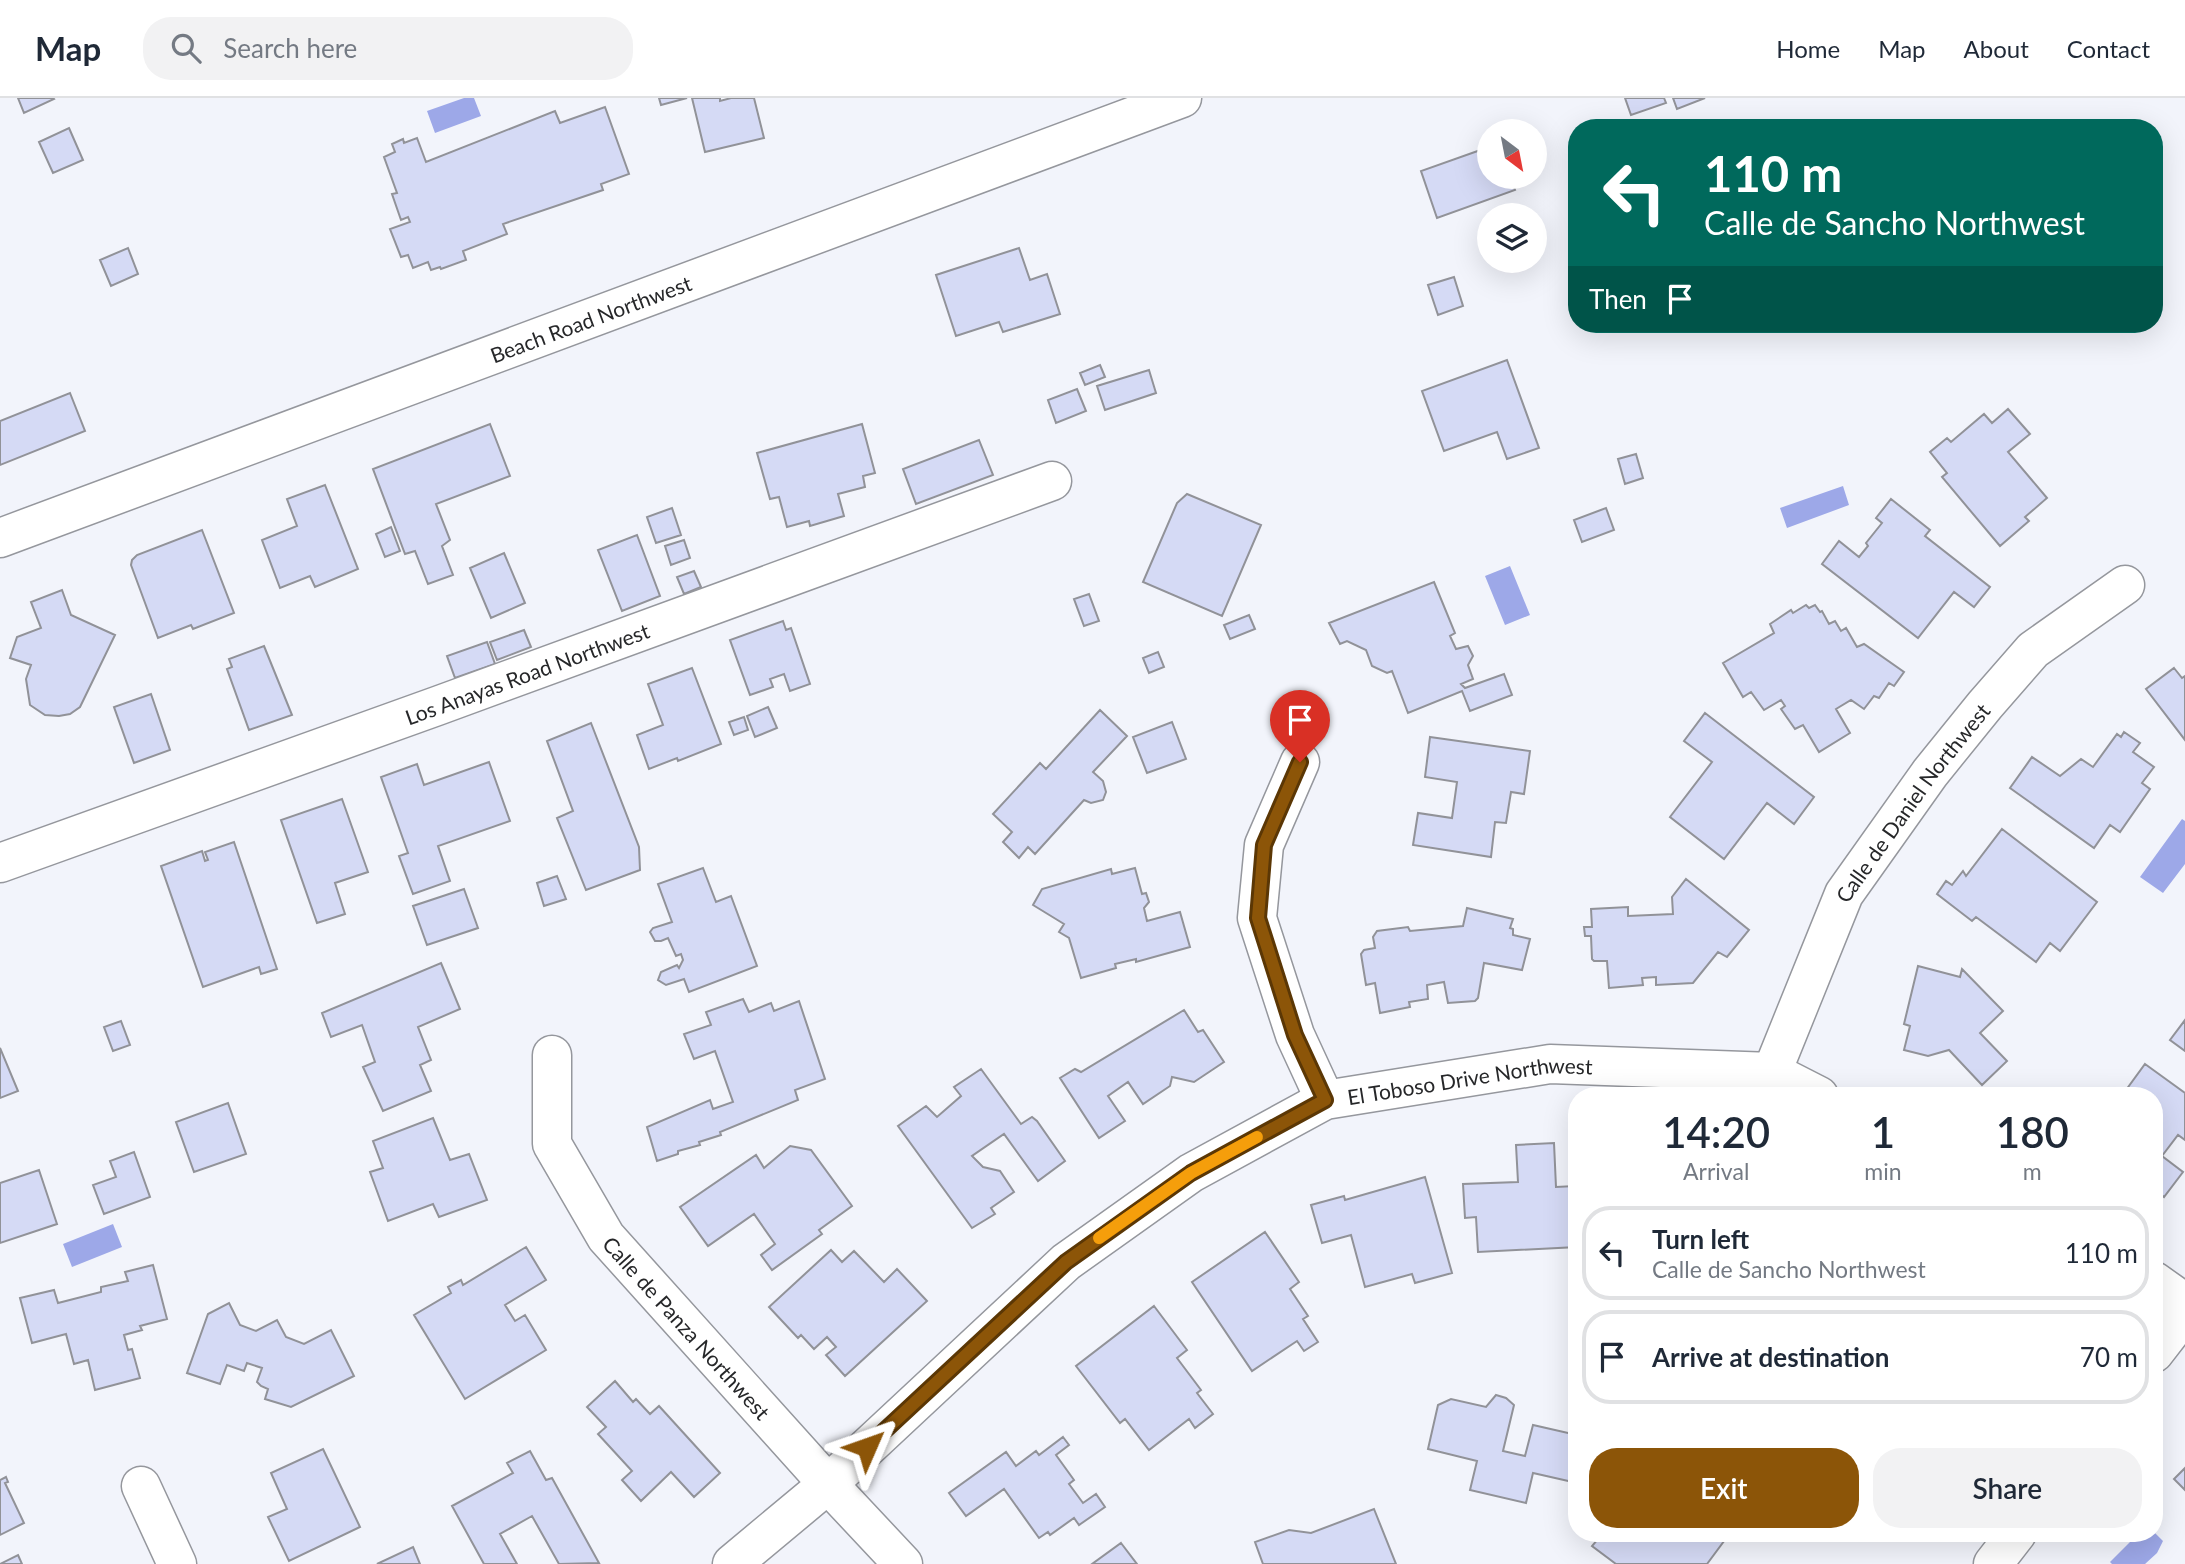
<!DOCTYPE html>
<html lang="en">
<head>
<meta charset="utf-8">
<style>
  :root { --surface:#fff; --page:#f2f2f3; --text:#1f2937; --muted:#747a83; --line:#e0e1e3; --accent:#8c5508 }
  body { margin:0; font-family:Lato,sans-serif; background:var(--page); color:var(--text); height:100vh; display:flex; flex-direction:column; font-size:26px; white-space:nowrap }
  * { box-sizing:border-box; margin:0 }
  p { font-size:23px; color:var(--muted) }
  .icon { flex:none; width:38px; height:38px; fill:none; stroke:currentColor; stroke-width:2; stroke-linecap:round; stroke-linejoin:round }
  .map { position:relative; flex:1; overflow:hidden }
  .details { position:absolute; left:1568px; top:989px; width:595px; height:455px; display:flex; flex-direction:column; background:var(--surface); border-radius:28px; box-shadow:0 7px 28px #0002 }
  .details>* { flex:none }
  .banner { position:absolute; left:1568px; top:21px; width:595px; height:214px; border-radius:28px; box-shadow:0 7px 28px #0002; background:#00695c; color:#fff; overflow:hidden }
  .needle { width:46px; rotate:148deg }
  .fabs { position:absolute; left:1477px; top:21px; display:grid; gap:14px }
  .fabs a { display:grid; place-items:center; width:70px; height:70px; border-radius:50%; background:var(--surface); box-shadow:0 7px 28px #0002; font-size:35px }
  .pin { position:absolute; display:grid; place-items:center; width:60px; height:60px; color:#fff; margin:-72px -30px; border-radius:50% 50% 50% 0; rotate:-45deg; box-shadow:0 0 7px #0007 }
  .pin .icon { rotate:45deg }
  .me { position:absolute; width:77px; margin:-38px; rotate:47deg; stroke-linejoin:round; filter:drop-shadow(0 0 5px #0008) }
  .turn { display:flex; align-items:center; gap:24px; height:147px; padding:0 21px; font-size:32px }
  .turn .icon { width:91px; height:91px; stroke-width:2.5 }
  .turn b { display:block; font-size:49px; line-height:60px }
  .then { display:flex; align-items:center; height:66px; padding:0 21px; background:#0003; gap:14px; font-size:26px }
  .eta { display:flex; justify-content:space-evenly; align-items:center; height:119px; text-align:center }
  .eta b { font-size:42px; font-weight:600; line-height:49px }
  .action { display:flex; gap:14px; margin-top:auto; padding:14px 21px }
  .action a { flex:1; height:80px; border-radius:28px; background:var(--accent); color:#fff; font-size:28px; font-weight:600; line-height:80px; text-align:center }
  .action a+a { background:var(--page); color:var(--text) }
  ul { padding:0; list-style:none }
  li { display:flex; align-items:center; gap:21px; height:94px; margin:0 14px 10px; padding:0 7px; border:4px solid var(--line); border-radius:28px }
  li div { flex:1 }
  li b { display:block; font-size:26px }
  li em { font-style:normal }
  header { display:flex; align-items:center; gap:42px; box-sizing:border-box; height:98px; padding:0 35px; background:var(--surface); border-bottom:2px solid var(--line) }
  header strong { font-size:33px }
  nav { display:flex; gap:38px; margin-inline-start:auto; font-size:24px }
  .search { width:490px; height:63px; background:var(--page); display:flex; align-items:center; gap:18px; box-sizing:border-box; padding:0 24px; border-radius:28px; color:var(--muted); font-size:26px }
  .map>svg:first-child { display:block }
  .water { fill:#9da8e8 }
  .building { fill:#d5daf5; stroke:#919298; stroke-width:2 }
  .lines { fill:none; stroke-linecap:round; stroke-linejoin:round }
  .minor-casing { stroke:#95979d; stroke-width:41 }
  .tertiary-casing { stroke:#95979d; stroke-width:41 }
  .minor { stroke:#fff; stroke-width:38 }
  .tertiary { stroke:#fff; stroke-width:38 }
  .route-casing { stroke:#5b3705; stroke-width:18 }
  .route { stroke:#8c5508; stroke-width:12 }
  .slow { stroke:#f59e0b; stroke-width:12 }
  .labels { text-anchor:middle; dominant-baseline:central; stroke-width:5; stroke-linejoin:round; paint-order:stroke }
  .street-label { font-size:21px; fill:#262729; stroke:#f2f4fb }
</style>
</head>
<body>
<header>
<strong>Map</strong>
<div class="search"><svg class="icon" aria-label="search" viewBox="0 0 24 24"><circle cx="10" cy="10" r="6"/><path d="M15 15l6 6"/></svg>Search here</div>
<nav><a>Home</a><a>Map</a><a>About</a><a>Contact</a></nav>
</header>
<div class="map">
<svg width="2185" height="1466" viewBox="0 0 2185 1466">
  <rect width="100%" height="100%" fill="#f2f4fb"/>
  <path class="water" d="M464 0H474L481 18 435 35 427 13Z
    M1843 388 1849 407 1787 430 1780 410Z
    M1510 468 1530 517 1505 527 1485 478Z
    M2182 721 2185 723V766L2163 795 2140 779Z
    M113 1126 122 1149 72 1169 63 1146Z
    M2154 1434 2163 1443 2157 1455 2145 1466H2112L2110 1464 2139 1435Z"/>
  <path class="building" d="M18 0H53L54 1 24 15Z
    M659 0H687L661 7Z
    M692 0H720V3L731 0H754L764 40 705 54Z
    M1625 0H1664L1666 5 1631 17Z
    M1673 0H1705L1677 11Z
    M605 9 629 76 601 86 603 92 503 126 507 136 463 153 466 162 441 171 440 169 431 172 428 164 413 170 408 157 401 159 390 131 410 124 408 119 401 122 392 96 397 95 384 59 395 54 392 46 403 41 404 45 417 40 426 64 555 13 560 25Z
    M69 30 83 62 53 75 39 44Z
    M1489 49V79H1510L1515 92 1437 120 1421 73Z
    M128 150 138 176 111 188 100 162Z
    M1019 150 1030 182 1047 176 1060 216 1003 234 999 224 956 238 936 177Z
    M1454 179 1463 208 1438 217 1428 187Z
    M1507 262 1539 350 1507 361 1497 334 1444 353 1422 293Z
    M1100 267 1105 279 1085 287 1080 275Z
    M1149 272 1156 295 1105 312 1097 288Z
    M1077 291 1086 313 1056 325 1048 302Z
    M70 295 85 333 0 367V323Z
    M2008 311 2030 336 2008 354 2047 400 2025 419 2029 423 2000 448 1942 379 1947 375 1930 354 1947 340 1951 344 1984 316 1992 325Z
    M490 326 510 378 436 406 450 442 442 448 453 477 428 486 415 453 405 456 373 371Z
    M862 326 875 375 863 378 865 389 838 396 844 418 810 428 809 423 787 429 779 399 770 401 757 355Z
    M979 342 993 377 916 406 903 371Z
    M1636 356 1643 380 1625 386 1618 361Z
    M325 387 358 471 315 489 310 478 280 490 262 442 297 428 287 401Z
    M1187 396 1261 427 1222 518 1143 484 1177 405Z
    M1891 401 1930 432 1925 438 1990 489 1974 509 1954 494 1918 540 1822 466 1839 443 1859 459 1868 448 1866 445 1882 425 1876 420Z
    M672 410 681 437 656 445 647 419Z
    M1606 410 1614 432 1582 444 1574 422Z
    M391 429 400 453 385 459 376 436Z
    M202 432 234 515 193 531 191 527 158 540 131 467 132 462 137 457Z
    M637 437 660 498 622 513 598 452Z
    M684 442 690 460 671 467 665 448Z
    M504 455 525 505 491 520 470 470Z
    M694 473 701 489 684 496 677 479Z
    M1434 484 1455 535 1450 538 1456 551 1468 548 1473 558 1468 567 1473 581 1461 586 1465 590 1504 576 1512 597 1470 613 1462 593 1408 615 1392 573 1387 575 1372 568 1366 552 1347 543 1340 546 1329 525Z
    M62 492 71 517 115 537 80 609 70 616 59 618 45 617 30 607 26 581 31 567 10 560 17 539 41 530 31 504Z
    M1089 496 1099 523 1084 528 1074 501Z
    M1806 507 1809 510 1815 507 1820 514 1822 513 1829 526 1835 523 1841 533 1846 530 1857 549 1864 546 1904 574 1894 588 1889 585 1879 600 1874 598 1864 611 1851 602 1836 611 1850 635 1819 654 1803 627 1795 631 1781 611 1785 608 1781 602 1764 612 1751 594 1743 599 1723 565 1774 535 1770 526 1791 512 1793 515Z
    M1249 517 1255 531 1230 541 1224 527Z
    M783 523 786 532 791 530 810 586 790 593 784 576 770 581 773 589 750 597 730 542Z
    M524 532 531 549 497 562 490 544Z
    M487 544 495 566 455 580 447 558Z
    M264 548 292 617 249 632 227 571 232 569 229 561Z
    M1158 554 1164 569 1149 575 1143 560Z
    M692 570 721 646 678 663 677 660 649 671 637 637 663 627 648 586Z
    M2174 570 2182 580 2185 578V642L2146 591Z
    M151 596 170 652 134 665 114 609Z
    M768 609 777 630 755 639 747 618Z
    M1100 612 1127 638 1093 674 1103 683 1106 694 1103 702 1091 705 1084 702 1035 756 1028 749 1019 760 1003 744 1012 734 993 716 1040 665 1046 671Z
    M1705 615 1814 699 1794 726 1767 705 1724 761 1670 719 1712 664 1684 643Z
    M744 619 748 632 734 637 729 624Z
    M1172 624 1186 661 1147 675 1133 639Z
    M591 625 639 749 640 772 586 792 557 720 573 713 547 643Z
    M2124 634 2140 645 2133 654 2154 669 2142 685 2150 691 2120 734 2110 727 2094 750 2010 690 2032 659 2060 678 2081 661 2093 669 2117 636 2121 639Z
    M1430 639 1530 653 1524 696 1511 694 1506 725 1495 724 1491 759 1413 747 1418 715 1452 720 1457 684 1425 679Z
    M489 664 510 723 438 748 450 783 413 796 399 758 408 755 381 679 417 666 424 687Z
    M342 701 368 774 335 785 345 816 317 825 281 722Z
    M2002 731 2097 804 2060 853 2050 845 2036 864 1976 819 1972 823 1937 796 1946 783 1952 787 1963 773 1966 778Z
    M234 744 277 871 261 876 259 869 203 889 161 768 202 753 205 763 208 762 205 754Z
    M703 770 716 804 731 798 757 868 689 894 684 881 666 887 658 882 661 874 677 867 679 870 683 862 681 856 676 858 668 840 661 843H655L650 834 653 830 672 824 658 786Z
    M1135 770 1142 796 1146 795 1149 804 1144 810 1147 823 1180 814 1190 849 1136 864V861L1115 866 1116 870 1081 880 1069 840 1059 834 1064 826 1033 807 1042 791 1111 771 1112 776Z
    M557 778 566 801 544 808 537 785Z
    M1686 781 1749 832 1727 859 1718 854 1693 885 1656 887V879L1642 880 1643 887 1609 890 1607 863H1594L1592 861 1591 838H1585L1584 829H1592L1591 811 1628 809V818L1673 816 1672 799Z
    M464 791 478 830 427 847 413 808Z
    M1467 810 1513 821 1510 830 1513 831V837L1530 841 1522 872 1484 865 1478 900 1475 903 1448 905 1444 884 1427 887 1428 901 1409 904 1410 909 1380 915 1375 885 1366 887 1361 856 1364 852 1375 850 1373 839 1377 833 1408 829 1410 833 1463 828Z
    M441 865 460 911 418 929 431 962 420 967 431 993 383 1013 363 969 375 964 362 927 331 939 322 915Z
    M1918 868 1960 879 1962 871 2003 913 1980 935 2007 963 1982 987 1949 952 1928 958 1904 952 1910 928 1904 926Z
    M743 901 749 914 771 905 774 913 799 903 825 981 795 992 798 1002 720 1034 721 1037 699 1044 700 1047 678 1053V1056L657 1063 647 1029 710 1002 713 1011 733 1004 715 953 694 961 684 936 711 927 706 914Z
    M1184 912 1198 934 1203 932 1224 964 1194 984 1172 979 1170 988 1143 1006 1128 984 1108 998 1125 1023 1099 1040 1060 980 1075 971 1081 974Z
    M2185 922V953L2170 942Z
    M121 923 130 947 113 953 104 929Z
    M0 950 18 993 0 1000Z
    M2145 966 2185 995V1042L2178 1037 2162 1058 2183 1074 2164 1099 2154 1091V998H2134L2126 992Z
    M981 971 1021 1026 1032 1019 1037 1023 1065 1063 1038 1083 1004 1036 972 1058 983 1069 1000 1073 1014 1094 991 1110 995 1116 972 1130 898 1028 926 1008 937 1019 961 998 954 989Z
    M228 1005 246 1056 194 1074 176 1024Z
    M433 1020 450 1062 469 1056 487 1102 439 1119 433 1106 388 1123 370 1074 383 1070 373 1043Z
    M1554 1045 1556 1089 1575 1088 1577 1149 1478 1154 1476 1119 1465 1120 1463 1086 1518 1084 1516 1047Z
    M790 1048 811 1052 852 1108 819 1132 822 1136 772 1172 761 1157 775 1146 754 1116 708 1148 680 1109 756 1057 764 1070Z
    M134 1054 150 1099 104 1116 93 1087 116 1079 110 1063Z
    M39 1072 57 1126 0 1145V1085Z
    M1425 1079 1452 1175 1415 1185 1412 1176 1365 1189 1351 1137 1322 1145 1311 1107 1344 1098 1345 1102Z
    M1265 1134 1299 1184 1290 1191 1308 1218 1303 1221 1318 1244 1304 1253 1297 1243 1252 1273 1192 1184Z
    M526 1149 546 1182 505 1207 515 1223 525 1217 546 1252 465 1301 414 1217 451 1195 448 1189 461 1182 463 1187Z
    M831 1152 842 1164 854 1153 884 1184 897 1171 927 1203 845 1278 826 1257 836 1249 827 1239 814 1251 801 1237 798 1240 769 1209Z
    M153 1167 167 1221 140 1228 142 1232 124 1237 128 1252 132 1251 140 1280 95 1292 88 1262 74 1266 66 1236 32 1245 20 1200 54 1192 58 1205 101 1194V1189L128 1183 125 1174Z
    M229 1205 240 1227 256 1233 277 1222 286 1239 304 1246 331 1232 354 1278 291 1309 265 1301 268 1291 261 1288 257 1284 262 1270 247 1265 244 1273 227 1267 220 1286 187 1275 208 1216Z
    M1154 1208 1187 1252 1177 1260 1201 1292 1197 1295 1213 1316 1195 1330 1189 1321 1149 1352 1125 1321 1120 1325 1076 1268Z
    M615 1283 633 1304 636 1301 650 1316 659 1308 720 1375 694 1399 671 1374 641 1403 622 1382 632 1373 598 1336 606 1329 587 1309Z
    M1496 1297 1506 1300 1514 1307 1503 1353 1525 1358 1533 1327 1577 1337V1385L1533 1375 1526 1405 1470 1392 1477 1363 1428 1351 1438 1307 1451 1301 1486 1309Z
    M1063 1339 1069 1347 1056 1357 1074 1382 1069 1386 1083 1405 1096 1396 1105 1409 1079 1427 1074 1420 1050 1437 1048 1434 1039 1440 1004 1391 966 1418 949 1395 1006 1354 1016 1368 1036 1353 1039 1357Z
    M323 1351 360 1429 289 1463 268 1419 287 1411 271 1375Z
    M530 1353 546 1382 552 1380 599 1465 559 1466 532 1418 500 1436 517 1466H484L452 1408 513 1375 507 1365Z
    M2185 1370V1392L2174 1381Z
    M6 1379 8 1384 5 1385 24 1425 0 1437V1382Z
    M1374 1411 1396 1466H1263L1255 1444 1289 1432 1311 1435Z
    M1603 1435H1730L1707 1466H1616L1592 1448Z
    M1121 1445 1137 1466H1092Z
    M413 1449 420 1466H377Z
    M18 1457 22 1466H0Z"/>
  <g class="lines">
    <defs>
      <g id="minor">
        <path id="s1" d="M0 440 1182 0"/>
        <path d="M1300 664 1264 747 1257 820 1295 937 1325 1002"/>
        <path id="s2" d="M0 765 437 608 1052 383"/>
        <path id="s3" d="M552 957V1046L606 1139 828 1386 903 1466"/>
        <path id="s4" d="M1772 974 1844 796 1930 675 1985 607 2033 552 2125 487"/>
        <path d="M2154 1183 2185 1205"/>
        <path d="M141 1388 177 1466"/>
        <path id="s5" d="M732 1466 828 1386 1066 1164 1191 1075 1325 1002 1550 966 1772 974 1819 998"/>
      </g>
      <path id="tertiary" d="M2154 1255 2185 1215
        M1993 1466 2017 1435"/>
    </defs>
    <use href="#minor" class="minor-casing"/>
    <use href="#tertiary" class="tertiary-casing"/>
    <use href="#minor" class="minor"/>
    <use href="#tertiary" class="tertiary"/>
  </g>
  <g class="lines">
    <defs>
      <path id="route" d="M867 1349 1066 1164 1191 1075 1325 1002 1295 937 1258 820 1264 747 1300 664"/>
    </defs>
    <use href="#route" class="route-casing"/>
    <use href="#route" class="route"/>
    <path class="slow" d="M1099 1140 1191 1075 1257 1039"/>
  </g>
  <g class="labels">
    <g class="street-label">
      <text stroke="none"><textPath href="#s1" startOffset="630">Beach Road Northwest</textPath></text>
      <text stroke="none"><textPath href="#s2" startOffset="560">Los Anayas Road Northwest</textPath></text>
      <text stroke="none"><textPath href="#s4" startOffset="306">Calle de Daniel Northwest</textPath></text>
      <text stroke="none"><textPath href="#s5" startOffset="903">El Toboso Drive Northwest</textPath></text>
      <text stroke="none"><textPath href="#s3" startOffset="318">Calle de Panza Northwest</textPath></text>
    </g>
  </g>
</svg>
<div class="fabs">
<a><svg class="needle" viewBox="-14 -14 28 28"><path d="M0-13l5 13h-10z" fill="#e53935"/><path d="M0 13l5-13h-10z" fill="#747a83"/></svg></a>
<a><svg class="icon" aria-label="layers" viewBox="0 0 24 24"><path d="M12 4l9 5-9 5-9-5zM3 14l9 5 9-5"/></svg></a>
</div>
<div class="pin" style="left:1300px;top:664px;background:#d93025"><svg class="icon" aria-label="arrive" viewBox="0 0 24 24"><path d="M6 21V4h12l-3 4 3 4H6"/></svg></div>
<svg class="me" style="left:867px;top:1349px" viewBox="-20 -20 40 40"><path d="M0-17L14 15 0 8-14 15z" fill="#8c5508" stroke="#fff" stroke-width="4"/></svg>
<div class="banner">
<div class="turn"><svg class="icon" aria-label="left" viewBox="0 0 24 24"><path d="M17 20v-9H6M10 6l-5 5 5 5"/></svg><div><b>110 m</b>Calle de Sancho Northwest</div></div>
<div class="then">Then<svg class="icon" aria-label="arrive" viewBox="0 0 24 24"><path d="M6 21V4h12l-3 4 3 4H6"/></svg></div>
</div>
<section class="details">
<div class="eta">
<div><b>14:20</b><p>Arrival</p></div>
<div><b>1</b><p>min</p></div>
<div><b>180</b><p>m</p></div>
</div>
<ul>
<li><svg class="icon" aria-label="left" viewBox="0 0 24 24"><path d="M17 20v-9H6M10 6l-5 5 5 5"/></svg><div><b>Turn left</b><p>Calle de Sancho Northwest</p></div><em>110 m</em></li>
<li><svg class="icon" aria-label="arrive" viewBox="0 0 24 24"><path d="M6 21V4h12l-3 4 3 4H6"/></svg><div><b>Arrive at destination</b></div><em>70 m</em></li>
</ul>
<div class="action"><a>Exit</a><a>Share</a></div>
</section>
</div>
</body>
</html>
